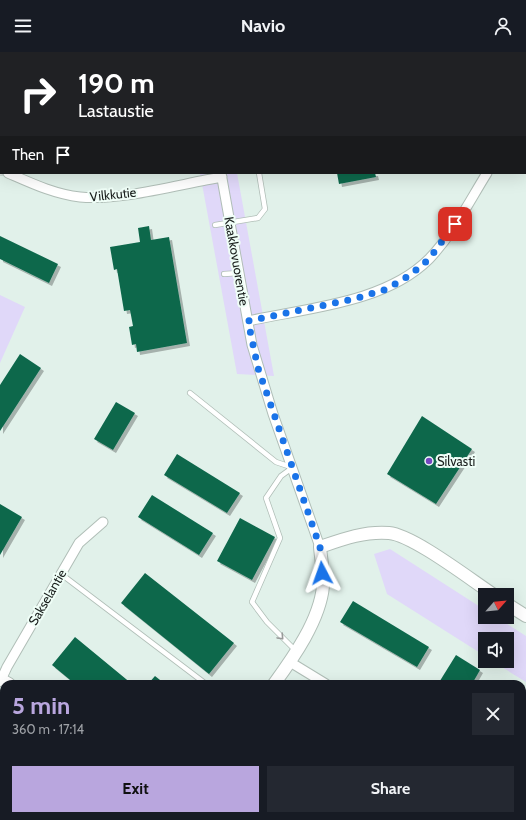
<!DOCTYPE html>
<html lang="en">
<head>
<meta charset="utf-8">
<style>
  :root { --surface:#171b24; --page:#242831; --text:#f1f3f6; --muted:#9ea1a6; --accent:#b9a6de }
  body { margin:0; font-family:Cabin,sans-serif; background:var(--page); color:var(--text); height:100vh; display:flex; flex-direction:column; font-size:15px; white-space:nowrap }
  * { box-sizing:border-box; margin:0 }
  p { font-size:13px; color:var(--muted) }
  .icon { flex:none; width:22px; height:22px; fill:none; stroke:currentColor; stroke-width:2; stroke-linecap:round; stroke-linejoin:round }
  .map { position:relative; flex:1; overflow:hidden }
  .panel { position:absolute; left:0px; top:628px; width:526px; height:140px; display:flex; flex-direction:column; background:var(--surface); border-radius:12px 12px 0 0; box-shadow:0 4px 16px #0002 }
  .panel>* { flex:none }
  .hud { position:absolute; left:0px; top:0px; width:526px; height:122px; box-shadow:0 4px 16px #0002; background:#202124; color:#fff; overflow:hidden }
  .needle { width:26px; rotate:63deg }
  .controls { position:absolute; left:478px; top:536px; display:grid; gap:8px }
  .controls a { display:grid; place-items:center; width:36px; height:36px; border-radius:0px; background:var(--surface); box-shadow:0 4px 16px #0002; font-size:20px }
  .pin { position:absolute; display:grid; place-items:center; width:34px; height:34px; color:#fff; margin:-17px; border-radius:8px; box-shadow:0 2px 6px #0006 }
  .me { position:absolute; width:44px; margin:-22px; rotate:356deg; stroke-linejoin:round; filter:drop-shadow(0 0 3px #0008) }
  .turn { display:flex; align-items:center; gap:14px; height:84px; padding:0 12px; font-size:18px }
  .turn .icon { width:52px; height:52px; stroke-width:2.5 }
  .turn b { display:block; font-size:28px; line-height:34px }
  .then { display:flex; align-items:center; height:38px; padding:0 12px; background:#0003; gap:8px; font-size:15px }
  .round { display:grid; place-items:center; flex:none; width:42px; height:42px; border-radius:0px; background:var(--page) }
  .overview { display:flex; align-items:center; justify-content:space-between; height:68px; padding:0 12px }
  h1 { font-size:24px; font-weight:700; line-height:30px; color:var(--accent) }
  .action { display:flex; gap:8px; margin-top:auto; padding:8px 12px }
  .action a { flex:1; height:46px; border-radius:0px; background:var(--accent); color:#111; font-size:16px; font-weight:700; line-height:46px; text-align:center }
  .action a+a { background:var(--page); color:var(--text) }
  header { display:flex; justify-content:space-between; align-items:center; height:52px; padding:0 12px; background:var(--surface); font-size:18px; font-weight:700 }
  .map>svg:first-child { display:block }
  .green { fill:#e0d8f9 }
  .building { fill:#0e674c; filter:url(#shadow) }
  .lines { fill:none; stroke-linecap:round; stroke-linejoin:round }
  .service-casing { stroke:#b0beb7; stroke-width:6 }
  .minor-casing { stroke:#b0beb7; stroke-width:11 }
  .tertiary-casing { stroke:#b0beb7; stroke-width:14 }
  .service { stroke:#fff; stroke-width:4.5 }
  .minor { stroke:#fff; stroke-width:9 }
  .tertiary { stroke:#fff; stroke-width:12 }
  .oneway { stroke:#989a99 }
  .route { stroke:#1a73e8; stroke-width:7; stroke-dasharray:0 12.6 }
  .poi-dot { fill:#7447c0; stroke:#effef7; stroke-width:1.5 }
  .labels { text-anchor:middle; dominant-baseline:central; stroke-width:4; stroke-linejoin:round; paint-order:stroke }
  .street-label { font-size:13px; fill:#1a1f1d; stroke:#effef7 }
  .poi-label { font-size:13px; fill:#1a1f1d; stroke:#effef7; text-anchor:start }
</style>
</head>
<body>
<header><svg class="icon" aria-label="menu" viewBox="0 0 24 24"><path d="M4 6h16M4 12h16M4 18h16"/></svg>Navio<svg class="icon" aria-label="person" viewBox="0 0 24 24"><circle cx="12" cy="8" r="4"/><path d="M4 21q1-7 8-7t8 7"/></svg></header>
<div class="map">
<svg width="526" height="768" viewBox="0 0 526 768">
  <defs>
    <filter id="shadow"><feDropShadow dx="3" dy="3" stdDeviation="0" flood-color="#0004"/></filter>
  </defs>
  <rect width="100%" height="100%" fill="#e1f1ea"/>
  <path class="green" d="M200 121H237L274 324 237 322Z
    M0 243 25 255 0 311Z
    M390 497 485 558V565H496L526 584V630L492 609H507V587H485V604L387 542 374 502Z"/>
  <path class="building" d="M337 121H375L376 125 339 132Z
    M149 174 151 188 169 185 187 291 137 300 136 292 132 293 129 275 133 274 130 258 124 259 117 217 114 218 110 195 140 190 138 176Z
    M0 184 58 212 49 231 0 207Z
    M20 302 41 316 0 379V333Z
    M116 350 135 361 113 398 94 387Z
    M422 364 472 397 436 452 387 422Z
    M177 402 240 441 227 461 164 423Z
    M152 443 213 481 199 503 138 465Z
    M0 452 22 465 0 503Z
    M240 466 275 485 252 528 217 509Z
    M145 521 234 591 209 622 121 551Z
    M353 549 429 595 417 615 340 570Z
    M75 585 132 632H75L52 613Z
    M456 603 480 618 472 632H438Z
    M155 624 165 632H148Z"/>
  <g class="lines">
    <defs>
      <path id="service" d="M476 0 478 1
        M246 1V0
        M525 34 526 35
        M215 173 258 166 265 157 259 121
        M224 222 239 221
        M190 341 276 410 291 415
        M292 416 281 424 266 446 280 486 252 550 267 570 295 598
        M61 522 206 632"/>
      <path id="minor" d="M199 0V1
        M525 67 526 66
        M0 117 1 118
        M8 121C31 131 54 142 80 145 121 149 180 132 222 125
        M221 121 252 293 273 362 320 495
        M248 269C307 256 385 251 429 207 453 182 469 150 487 121
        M290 610 326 632
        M1 628 7 615 79 491 103 470
        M522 750 526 753"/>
      <path id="tertiary" d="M507 552 526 564
        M0 627 9 632
        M274 632C293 606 320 568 323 534 324 522 321 507 320 495 343 487 365 479 389 481 413 483 471 528 494 543
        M167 764 171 768"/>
    </defs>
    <use href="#service" class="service-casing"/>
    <use href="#minor" class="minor-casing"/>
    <use href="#tertiary" class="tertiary-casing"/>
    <use href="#service" class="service"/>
    <use href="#minor" class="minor"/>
    <use href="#tertiary" class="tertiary"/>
  </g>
  <defs><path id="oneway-chevron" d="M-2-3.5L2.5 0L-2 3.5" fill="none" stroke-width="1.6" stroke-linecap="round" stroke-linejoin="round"/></defs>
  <use class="oneway" href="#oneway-chevron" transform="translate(281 585) rotate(47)"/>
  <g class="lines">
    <path class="route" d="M322 521 320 495 258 316 248 269 354 247 387 237 410 223 429 207 455 172"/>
  </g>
  <circle class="poi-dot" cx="429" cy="409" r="4"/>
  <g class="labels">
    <g class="street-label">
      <text transform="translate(113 142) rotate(-6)">Vilkkutie</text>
      <text transform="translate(237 209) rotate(80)">Kaakkovuorentie</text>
      <text transform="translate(47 545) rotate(-60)">Sakselantie</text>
    </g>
    <g class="poi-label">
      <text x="437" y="409">Silvasti</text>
    </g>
  </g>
</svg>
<div class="controls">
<a><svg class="needle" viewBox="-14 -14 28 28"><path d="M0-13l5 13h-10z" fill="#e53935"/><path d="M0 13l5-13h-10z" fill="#9ea1a6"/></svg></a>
<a><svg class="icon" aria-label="sound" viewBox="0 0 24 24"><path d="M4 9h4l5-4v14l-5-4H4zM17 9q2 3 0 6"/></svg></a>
</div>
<div class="pin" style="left:455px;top:172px;background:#d93025"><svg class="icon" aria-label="arrive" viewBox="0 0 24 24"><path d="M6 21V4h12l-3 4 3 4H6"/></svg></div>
<svg class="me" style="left:322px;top:521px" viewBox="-20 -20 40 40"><path d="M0-17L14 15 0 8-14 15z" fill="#1a73e8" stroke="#fff" stroke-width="4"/></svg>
<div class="hud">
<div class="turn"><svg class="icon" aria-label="right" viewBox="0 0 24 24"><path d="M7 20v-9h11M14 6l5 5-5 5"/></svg><div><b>190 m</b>Lastaustie</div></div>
<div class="then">Then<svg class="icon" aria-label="arrive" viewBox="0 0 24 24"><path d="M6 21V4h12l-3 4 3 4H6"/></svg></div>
</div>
<section class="panel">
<div class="overview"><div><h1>5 min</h1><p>360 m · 17:14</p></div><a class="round"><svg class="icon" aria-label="close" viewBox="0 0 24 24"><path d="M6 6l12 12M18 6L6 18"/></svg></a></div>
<div class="action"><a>Exit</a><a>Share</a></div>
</section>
</div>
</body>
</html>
